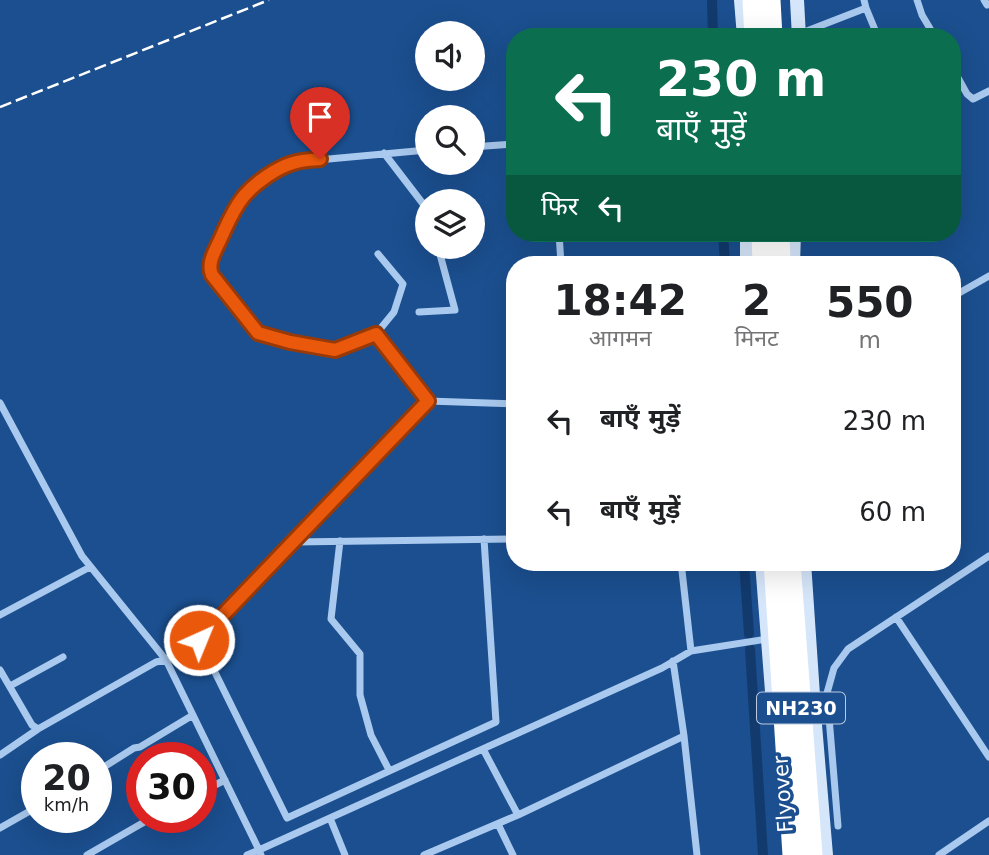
<!DOCTYPE html>
<html lang="hi">
<head>
<meta charset="utf-8">
<style>
  :root { --surface:#fff; --page:#f6f6f6; --text:#202124; --muted:#757577 }
  body { margin:0; font-family:"DejaVu Sans","Noto Sans Devanagari",sans-serif; background:var(--page); color:var(--text); height:100vh; display:flex; flex-direction:column; font-size:26px; white-space:nowrap }
  * { box-sizing:border-box; margin:0 }
  p { font-size:23px; color:var(--muted) }
  .icon { flex:none; width:38px; height:38px; fill:none; stroke:currentColor; stroke-width:2; stroke-linecap:round; stroke-linejoin:round }
  .map { position:relative; flex:1; overflow:hidden }
  .panel { position:absolute; left:506px; top:256px; width:455px; height:315px; display:flex; flex-direction:column; background:var(--surface); border-radius:28px; box-shadow:0 7px 28px #0002 }
  .panel>* { flex:none }
  .hud { position:absolute; left:506px; top:28px; width:455px; height:214px; border-radius:28px; box-shadow:0 7px 28px #0002; background:#0b6e4f; color:#fff; overflow:hidden }
  .tools { position:absolute; left:415px; top:21px; display:grid; gap:14px }
  .tools a { display:grid; place-items:center; width:70px; height:70px; border-radius:50%; background:var(--surface); box-shadow:0 7px 28px #0002; font-size:35px }
  .speed { position:absolute; left:21px; top:742px; display:flex; gap:14px; font-size:35px; font-weight:700; text-align:center }
  .speed>* { display:grid; place-content:center; width:91px; height:91px; border-radius:50%; background:var(--surface); box-shadow:0 7px 28px #0002; line-height:1 }
  .speed small { font-size:18px; font-weight:400 }
  .speed .limit { border:10px solid #d22; background:#fff; color:#111 }
  .pin { position:absolute; display:grid; place-items:center; width:60px; height:60px; color:#fff; margin:-72px -30px; border-radius:50% 50% 50% 0; rotate:-45deg; box-shadow:0 0 7px #0007 }
  .pin .icon { rotate:45deg }
  .me { position:absolute; width:77px; margin:-38px; rotate:44deg; stroke-linejoin:round; filter:drop-shadow(0 0 5px #0008) }
  .turn { display:flex; align-items:center; gap:24px; height:147px; padding:0 35px; font-size:32px }
  .turn .icon { width:91px; height:91px; stroke-width:2.5 }
  .turn b { display:block; font-size:49px; line-height:60px }
  .then { display:flex; align-items:center; height:66px; padding:0 35px; background:#0003; gap:14px; font-size:26px }
  .eta { display:flex; justify-content:space-evenly; align-items:center; height:119px; text-align:center }
  .eta b { font-size:42px; font-weight:700; line-height:49px }
  ul { padding:0; list-style:none }
  li { display:flex; align-items:center; gap:21px; height:91px; padding:0 35px }
  li div { flex:1 }
  li b { display:block; font-size:26px }
  li em { font-style:normal }
  .map>svg:first-child { display:block }
  .lines { fill:none; stroke-linecap:round; stroke-linejoin:round }
  .canal { stroke:#123a6d; stroke-width:10 }
  .street { stroke:#a9c9ee; stroke-width:7 }
  .secondary { stroke:#d6e6fa; stroke-width:14 }
  .highway { stroke:#fff; stroke-width:21 }
  .rail { stroke:#fff; stroke-width:2.5; stroke-dasharray:12 5; stroke-linecap:butt }
  .route-casing { stroke:#983908; stroke-width:18 }
  .route { stroke:#ea580c; stroke-width:12 }
  .labels { text-anchor:middle; dominant-baseline:central; stroke-width:7; stroke-linejoin:round; paint-order:stroke }
  .shield { fill:#1b4f8f; stroke:#bbcadd; stroke-width:2 }
  .shield-label { font-size:19px; font-weight:bold; fill:#fff }
  .street-label { font-size:21px; fill:#fff; stroke:#1b4f8f }
</style>
</head>
<body>
<div class="map">
<svg width="989" height="855" viewBox="0 0 989 855">
  <rect width="100%" height="100%" fill="#1b4f8f"/>
  <g class="lines">
    <path class="canal" d="M712 0 713 37
      M723 233 725 264
      M744 562 749 634
      M750 649 763 855"/>
    <path class="street" d="M917 0 922 15 935 37
      M984 0 987 5 989 4
      M866 8 878 37
      M799 34 866 8 864 0
      M952 67 967 94 973 99 989 91
      M472 147 514 144
      M384 153 427 209
      M559 233 561 264
      M378 254 403 284 394 312 376 334 335 350 290 342 258 333 221 288 209 269 211 260 229 220 243 197 272 173 296 162 427 150
      M952 297 989 276
      M419 312 455 310 438 247
      M376 334 428 401
      M0 403 82 556 166 660
      M484 539 496 722 287 818 199 640 294 542C367 541 441 540 514 539
      M340 541 331 619 360 654V695L371 735 389 770
      M294 542 428 401 514 404
      M681 562 691 651
      M0 615 90 567
      M896 617 989 757
      M0 670 32 725 38 729 156 662 166 660 259 850 247 855
      M10 686 63 657
      M684 736 697 855
      M483 749 518 815 684 736 673 661
      M0 755 38 729
      M96 772 134 748 140 747 193 715
      M201 792 225 780
      M330 818 345 855
      M498 824 513 855
      M838 826 827 693 834 668 848 649 989 556
      M0 828 37 807
      M87 855 153 817
      M261 855 259 850 662 668 691 651 767 639
      M424 855 518 815
      M939 855 989 821"/>
    <path class="secondary" d="M741 0 744 37
      M797 0 799 37
      M747 264V233
      M793 264 794 233
      M762 562 774 717
      M804 562 815 725 826 855"/>
    <path class="highway" d="M753 0 755 37
      M770 0 772 37
      M762 233 763 264
      M779 233 780 264
      M774 562 793 855
      M790 562 812 855"/>
    <path class="rail" d="M0 107 269 0"/>
  </g>
  <g class="lines">
    <defs>
      <path id="route" d="M199 640 428 401 376 334 335 350 290 342 258 333 212 275C207 263 215 251 220 240 227 225 233 209 244 196 255 183 276 168 293 163 302 160 311 160 320 159"/>
    </defs>
    <use href="#route" class="route-casing"/>
    <use href="#route" class="route"/>
  </g>
  <g class="labels">
    <rect class="shield" x="757" y="692.5" width="88" height="31" rx="5"/>
    <g class="shield-label">
      <text x="801" y="708">NH230</text>
    </g>
    <g class="street-label">
      <text transform="translate(783 794) rotate(-94)">Flyover</text>
    </g>
  </g>
</svg>
<div class="tools">
<a><svg class="icon" aria-label="sound" viewBox="0 0 24 24"><path d="M4 9h4l5-4v14l-5-4H4zM17 9q2 3 0 6"/></svg></a>
<a><svg class="icon" aria-label="search" viewBox="0 0 24 24"><circle cx="10" cy="10" r="6"/><path d="M15 15l6 6"/></svg></a>
<a><svg class="icon" aria-label="layers" viewBox="0 0 24 24"><path d="M12 4l9 5-9 5-9-5zM3 14l9 5 9-5"/></svg></a>
</div>
<div class="speed"><div>20<small>km/h</small></div><div class="limit">30</div></div>
<div class="pin" style="left:320px;top:159px;background:#d93025"><svg class="icon" aria-label="arrive" viewBox="0 0 24 24"><path d="M6 21V4h12l-3 4 3 4H6"/></svg></div>
<svg class="me" style="left:199px;top:640px" viewBox="-20 -20 40 40"><circle r="17" fill="#ea580c" stroke="#fff" stroke-width="3"/><path d="M0-11L8 9 0 5-8 9z" fill="#fff"/></svg>
<div class="hud">
<div class="turn"><svg class="icon" aria-label="left" viewBox="0 0 24 24"><path d="M17 20v-9H6M10 6l-5 5 5 5"/></svg><div><b>230 m</b>बाएँ मुड़ें</div></div>
<div class="then">फिर<svg class="icon" aria-label="left" viewBox="0 0 24 24"><path d="M17 20v-9H6M10 6l-5 5 5 5"/></svg></div>
</div>
<section class="panel">
<div class="eta">
<div><b>18:42</b><p>आगमन</p></div>
<div><b>2</b><p>मिनट</p></div>
<div><b>550</b><p>m</p></div>
</div>
<ul>
<li><svg class="icon" aria-label="left" viewBox="0 0 24 24"><path d="M17 20v-9H6M10 6l-5 5 5 5"/></svg><div><b>बाएँ मुड़ें</b></div><em>230 m</em></li>
<li><svg class="icon" aria-label="left" viewBox="0 0 24 24"><path d="M17 20v-9H6M10 6l-5 5 5 5"/></svg><div><b>बाएँ मुड़ें</b></div><em>60 m</em></li>
</ul>
</section>
</div>
</body>
</html>
